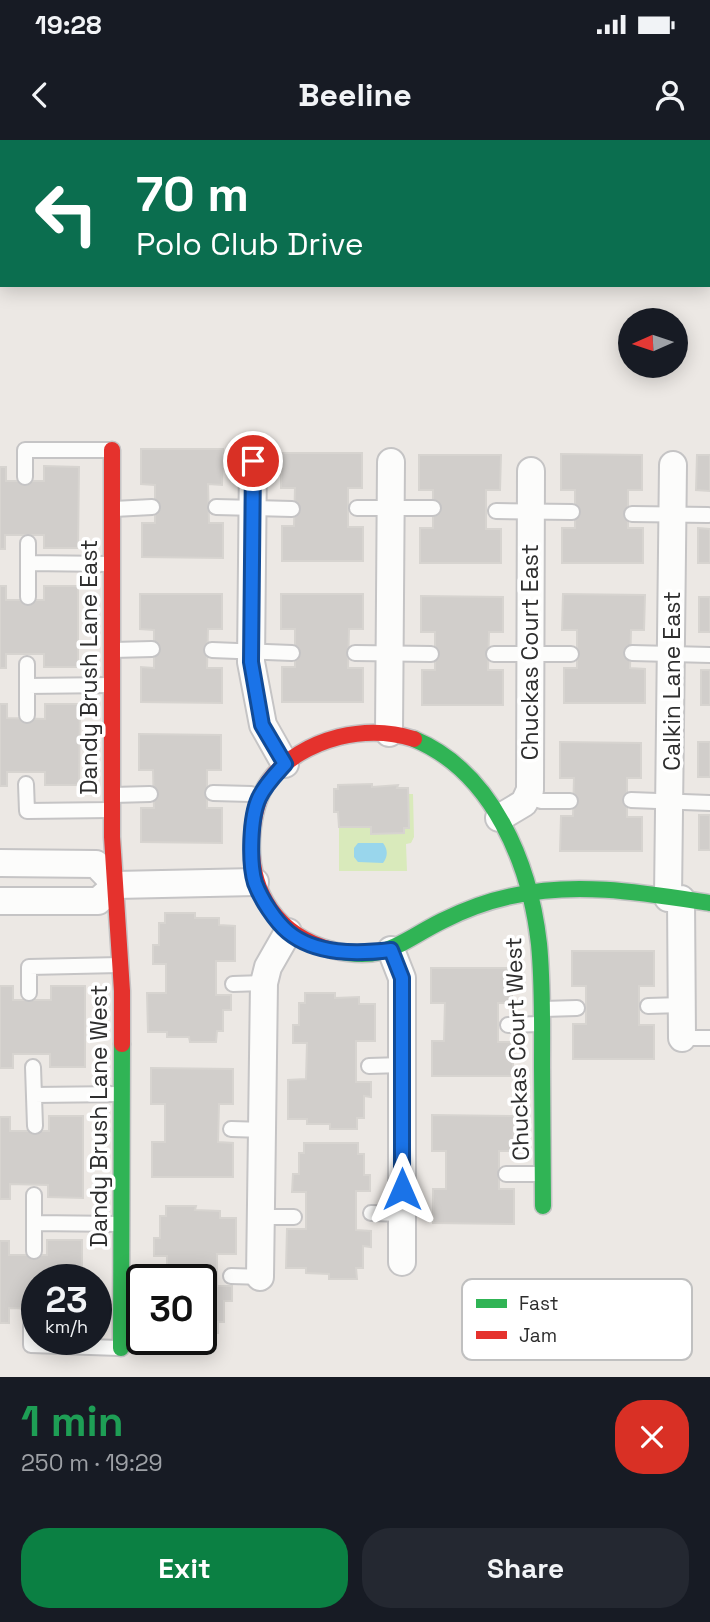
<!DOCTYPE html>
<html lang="en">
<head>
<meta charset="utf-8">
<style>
  :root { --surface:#171b24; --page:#242831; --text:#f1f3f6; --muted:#9ea1a6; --accent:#0b8043 }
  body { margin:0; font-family:"Space Grotesk",sans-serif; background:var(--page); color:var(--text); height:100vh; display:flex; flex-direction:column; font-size:26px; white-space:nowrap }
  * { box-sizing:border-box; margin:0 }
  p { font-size:23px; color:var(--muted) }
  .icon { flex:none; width:38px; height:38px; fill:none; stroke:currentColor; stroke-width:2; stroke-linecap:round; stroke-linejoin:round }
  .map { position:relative; height:1237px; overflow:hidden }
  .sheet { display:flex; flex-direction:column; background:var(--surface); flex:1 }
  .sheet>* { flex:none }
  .guide { position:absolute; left:0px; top:0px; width:710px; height:147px; box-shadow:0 4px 18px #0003; background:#0b6e4f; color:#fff; overflow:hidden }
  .needle { width:46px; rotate:267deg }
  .controls { position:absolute; left:618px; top:168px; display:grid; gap:14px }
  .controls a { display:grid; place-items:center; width:70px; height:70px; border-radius:50%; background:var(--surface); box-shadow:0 4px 18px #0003; font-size:35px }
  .speed { position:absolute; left:21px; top:1124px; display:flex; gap:14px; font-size:35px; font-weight:700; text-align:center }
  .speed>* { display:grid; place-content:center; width:91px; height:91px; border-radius:50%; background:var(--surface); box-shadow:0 4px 18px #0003; line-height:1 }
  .speed small { font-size:18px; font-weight:400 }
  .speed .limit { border:4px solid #111; border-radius:10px; background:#fff; color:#111 }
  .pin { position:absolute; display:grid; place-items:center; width:60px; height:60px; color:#fff; margin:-30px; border:4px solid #fff; border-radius:50%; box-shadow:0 2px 7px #0007 }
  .me { position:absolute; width:77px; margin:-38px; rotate:0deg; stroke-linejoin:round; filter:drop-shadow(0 0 5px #0008) }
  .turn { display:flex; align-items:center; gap:24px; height:147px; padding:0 21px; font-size:32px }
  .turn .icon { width:91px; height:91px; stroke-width:2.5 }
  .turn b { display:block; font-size:49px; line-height:60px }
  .round { display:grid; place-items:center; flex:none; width:74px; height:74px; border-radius:28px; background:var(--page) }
  .headline { display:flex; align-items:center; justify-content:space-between; height:119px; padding:0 21px }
  h1 { font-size:42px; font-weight:700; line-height:52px; color:#1e9e55 }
  .action { display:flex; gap:14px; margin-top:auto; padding:14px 21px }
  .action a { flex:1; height:80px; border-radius:28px; background:var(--accent); color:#fff; font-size:28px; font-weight:700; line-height:80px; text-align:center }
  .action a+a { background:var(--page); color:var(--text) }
  .status { display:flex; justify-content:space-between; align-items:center; height:49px; padding:0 35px; background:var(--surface); direction:ltr }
  .status svg { height:19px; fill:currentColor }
  header { display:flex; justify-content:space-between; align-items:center; height:91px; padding:0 21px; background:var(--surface); font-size:32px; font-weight:700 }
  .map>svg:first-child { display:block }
  .pitch { fill:#d9eabb }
  .water { fill:#99d6ec }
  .building { fill:#d1cecb; stroke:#d7d4d0; stroke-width:2 }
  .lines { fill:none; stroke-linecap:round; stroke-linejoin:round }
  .lane-casing { stroke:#c5c4c5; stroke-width:18 }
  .street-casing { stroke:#c5c4c5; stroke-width:30 }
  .fast-casing { stroke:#c5c4c5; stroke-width:19 }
  .jam-casing { stroke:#c5c4c5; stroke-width:19 }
  .lane { stroke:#fcfcfb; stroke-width:14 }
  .street { stroke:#fcfcfb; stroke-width:26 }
  .fast { stroke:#30b455; stroke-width:16 }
  .jam { stroke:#e5322d; stroke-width:16 }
  .route-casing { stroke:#114b97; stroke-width:18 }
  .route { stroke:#1a73e8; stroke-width:12 }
  .labels { text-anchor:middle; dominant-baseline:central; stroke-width:7; stroke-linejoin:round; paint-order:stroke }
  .street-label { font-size:23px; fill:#2e2e2e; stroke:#fff }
  .key { fill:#fff; stroke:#c0c0c0; stroke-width:2 }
  .key-label { font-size:19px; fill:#2e2e2e }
</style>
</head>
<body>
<div class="status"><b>19:28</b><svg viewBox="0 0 49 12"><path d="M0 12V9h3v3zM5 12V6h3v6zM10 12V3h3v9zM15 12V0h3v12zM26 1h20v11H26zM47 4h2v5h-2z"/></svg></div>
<header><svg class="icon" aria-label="back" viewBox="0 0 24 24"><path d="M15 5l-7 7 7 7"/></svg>Beeline<svg class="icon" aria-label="person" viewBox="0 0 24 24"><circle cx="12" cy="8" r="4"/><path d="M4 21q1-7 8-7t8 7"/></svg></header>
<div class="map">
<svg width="710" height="1237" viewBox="0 0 710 1237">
  <rect width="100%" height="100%" fill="#ece8e4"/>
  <path class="pitch" d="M408 654H413L414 697 411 703 406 704 407 731H339V687H371L372 694 404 693V688H409Z"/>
  <path class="water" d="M358 703H383C388 710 388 716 383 723L358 722 354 717V708Z"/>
  <path class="building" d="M0 0 35 2H2L0 64Z
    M141 309H223L222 345 208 344 209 383H223V418L142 417V383H155V345L141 344Z
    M281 313H362V348H348V387H363V421H282V386H294L295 348H281Z
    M561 314 642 315V350H628V388H643V423H562V388H575V350H561Z
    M419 315H501L500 350H486V389H501V423H420V388H433V350H419Z
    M697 315H710V351L696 350Z
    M44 326 79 327 78 408H44V395H5V409H0V327H6V341H44Z
    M698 388 710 389V423H698Z
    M0 446H6V460H44V446H78V527H44V514H6V528H0Z
    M140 454H222V489H208L207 528H222V563L141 562V527L154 528V490L140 489Z
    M281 454H363V489H349L348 528H363V562H282V527H295V489H281Z
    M563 454 645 455 644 490H631L630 528 645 529V563H564V528H577V490H562Z
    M421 456 503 457V492H489L488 530H503V565H422V530H435V492H421Z
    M699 457H710V492H699Z
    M701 530H710V565H701Z
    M0 564H7V578L45 579V564H80L79 645H45V632H7V646H0Z
    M139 594 221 595V630H207V668H222V703L141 702V668H154L153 630H139Z
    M560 602 641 603V638H627V677H642V711H560L561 676H573L574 638H560Z
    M698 602H710V637H698Z
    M372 644V647L398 645 397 648H408L409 688H404V693L371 694V687H339L338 672H334V649H338V645Z
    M699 675H710V710H699Z
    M165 773H195V778H219V785L235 786V821H216V855H231V870H223V891H217L216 902H190L189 897H167V892H148L147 853H166V824H153V805H159V783H165Z
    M572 811H654V846H639V885H654V919H573V884H586V846H572Z
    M431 828H512V863H498V902H513V936H432V901H444L445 863H431Z
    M0 846H13V860H51V846H85V927H50V914H13V928H0Z
    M305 853H335V858L359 857V864H375V901H356V942H371V957L364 956V978H357V989H330V984H307V979H288V940L306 939 307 903H293V885H299V863H305Z
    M151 928 233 929V964H219L218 1002 233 1003V1037H152V1002H165V964H151Z
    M432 975 514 976 513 1011H499V1049H514V1084L433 1083V1049H446V1011H432Z
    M49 976H83V1058L48 1057V1045L10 1044V1059H0V977H10V991H49Z
    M304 1003H358V1014H364V1035H370V1051H356V1090L371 1091V1107L363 1106V1128H356L357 1139H329V1134L306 1133V1128H286L287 1089H306V1052H292L293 1034H299V1013H304Z
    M166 1066H196L195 1070 220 1071V1078H236V1114H217V1146H232V1161H224V1182H218V1193H201V1139H167V1116H154V1098H160V1076H166Z
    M47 1100H82V1139H37V1169L9 1168V1183H0V1101H9V1115H47Z"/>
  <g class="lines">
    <defs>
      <path id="lane" d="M0 80 2 79
        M709 134 710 135
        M25 337V310H112
        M216 367 292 369
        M357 368H433
        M114 369 152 367
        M496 371 572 372
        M632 374 708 375
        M28 423 110 424
        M28 457V403
        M113 510 152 509
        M212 510 292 513
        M355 513 431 514
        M632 513 710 515
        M494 514H571
        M27 524V575
        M27 546 112 545
        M26 644 27 671 110 670
        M213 653 251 654 258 657
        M113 655 150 654
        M527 656 541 661H570
        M631 660 710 663
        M233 844 264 843
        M29 853V827L120 825
        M648 866 682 865
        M543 869 577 868
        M508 885 540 884
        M682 898H710
        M369 926 402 925
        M33 927 35 986
        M34 955 121 954
        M231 989 263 990
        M506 1034H542
        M371 1073 402 1074
        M262 1077H294
        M34 1083 121 1084
        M34 1111V1055
        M231 1136 260 1137
        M31 1186V1205L119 1208"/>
      <path id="street" d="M444 0V2
        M707 2V0
        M0 127H2
        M253 321 251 522 263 585 285 624
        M389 593 391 322
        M499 678 524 663 530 650 531 331
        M0 723 96 724 116 745
        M668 758 673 325
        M681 759 682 898
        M0 761H98L116 745 255 742
        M391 810 402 838V1122
        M260 1137 264 843 268 827 288 792"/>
      <path id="fast" d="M414 599C493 632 530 724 539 804 543 845 542 886 542 927 542 973 543 1020 543 1066
        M332 810C385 823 398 803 442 781 464 770 488 761 512 756 577 741 645 753 710 763
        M121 1208 122 904"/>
      <path id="jam" d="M112 310V697L122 851V904
        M332 810C278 796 249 753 252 698 253 678 257 659 268 642 284 619 312 604 339 597 364 591 389 591 414 599"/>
    </defs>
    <use href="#lane" class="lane-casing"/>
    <use href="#street" class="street-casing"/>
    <use href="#fast" class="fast-casing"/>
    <use href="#jam" class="jam-casing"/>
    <use href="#lane" class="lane"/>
    <use href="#street" class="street"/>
    <use href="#fast" class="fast"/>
    <use href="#jam" class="jam"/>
  </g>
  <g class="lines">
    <defs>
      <path id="route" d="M253 321 251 522 262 585 285 624C276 634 265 645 259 658 250 677 249 723 255 743 261 759 275 781 288 792 316 815 357 814 391 810L402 838V1049"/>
    </defs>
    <use href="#route" class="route-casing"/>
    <use href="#route" class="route"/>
  </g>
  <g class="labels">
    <g class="street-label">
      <text transform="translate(530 512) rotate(-90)">Chuckas Court East</text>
      <text transform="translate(89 527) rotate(-90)">Dandy Brush Lane East</text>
      <text transform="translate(672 541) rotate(-90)">Calkin Lane East</text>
      <text transform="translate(517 909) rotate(-92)">Chuckas Court West</text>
      <text transform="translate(99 976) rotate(-90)">Dandy Brush Lane West</text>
    </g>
  </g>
  <rect x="462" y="1139" width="230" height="81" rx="10" class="key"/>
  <rect x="476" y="1159" width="31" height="9" fill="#30b455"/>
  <rect x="476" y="1191" width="31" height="8" fill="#e5322d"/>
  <g class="key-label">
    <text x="519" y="1170">Fast</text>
    <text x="519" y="1202">Jam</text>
  </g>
</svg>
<div class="controls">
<a><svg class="needle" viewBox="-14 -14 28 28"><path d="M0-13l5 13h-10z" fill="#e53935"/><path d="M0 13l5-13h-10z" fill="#9ea1a6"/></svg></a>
</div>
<div class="speed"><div>23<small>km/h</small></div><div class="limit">30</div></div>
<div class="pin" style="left:253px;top:321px;background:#d93025"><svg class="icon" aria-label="arrive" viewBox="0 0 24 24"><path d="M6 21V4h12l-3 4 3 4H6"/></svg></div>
<svg class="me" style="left:402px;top:1049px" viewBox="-20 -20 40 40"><path d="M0-17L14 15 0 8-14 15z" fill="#1a73e8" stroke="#fff" stroke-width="4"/></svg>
<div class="guide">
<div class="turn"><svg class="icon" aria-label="left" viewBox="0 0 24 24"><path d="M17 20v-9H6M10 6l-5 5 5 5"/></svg><div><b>70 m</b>Polo Club Drive</div></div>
</div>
</div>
<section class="sheet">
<div class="headline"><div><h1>1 min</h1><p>250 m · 19:29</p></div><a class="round" style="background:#d93025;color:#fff"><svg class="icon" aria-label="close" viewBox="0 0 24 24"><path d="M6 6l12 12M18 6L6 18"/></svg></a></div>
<div class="action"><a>Exit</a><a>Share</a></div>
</section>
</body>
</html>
